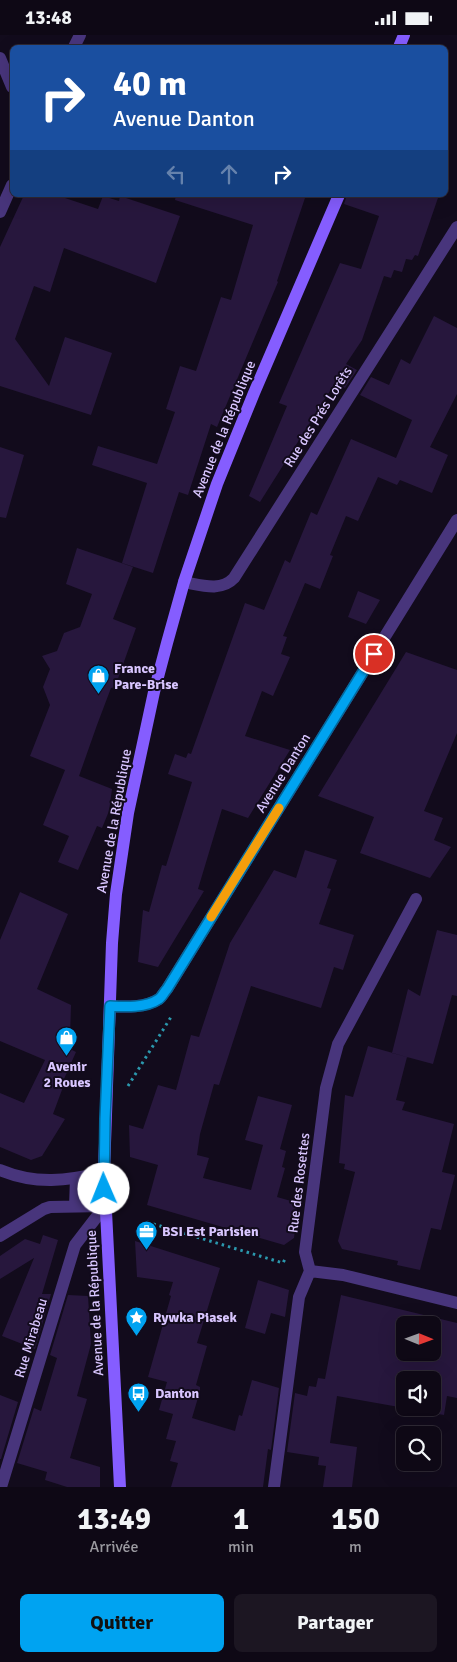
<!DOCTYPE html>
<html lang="fr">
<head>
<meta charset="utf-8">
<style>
  :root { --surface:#0e0815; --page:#1c1622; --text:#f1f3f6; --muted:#9b9aa0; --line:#2e2934; --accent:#00a3f1 }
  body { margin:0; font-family:Signika,sans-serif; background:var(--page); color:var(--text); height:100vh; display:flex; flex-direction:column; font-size:19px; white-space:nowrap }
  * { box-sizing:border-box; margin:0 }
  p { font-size:16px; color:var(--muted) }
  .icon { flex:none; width:28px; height:28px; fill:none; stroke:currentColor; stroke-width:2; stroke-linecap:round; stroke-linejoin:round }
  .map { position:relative; height:1452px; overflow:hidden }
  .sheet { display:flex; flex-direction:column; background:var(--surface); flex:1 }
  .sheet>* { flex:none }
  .guide { position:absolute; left:10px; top:10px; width:438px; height:152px; border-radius:8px; box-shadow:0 5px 20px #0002,0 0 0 1px var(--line); background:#1a4fa0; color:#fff; overflow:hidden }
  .needle { width:32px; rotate:91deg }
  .buttons { position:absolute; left:396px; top:1281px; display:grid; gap:10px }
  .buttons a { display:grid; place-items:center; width:45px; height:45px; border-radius:8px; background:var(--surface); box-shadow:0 5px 20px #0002,0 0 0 1px var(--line); font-size:25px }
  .pin { position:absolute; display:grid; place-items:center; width:42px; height:42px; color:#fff; margin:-21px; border:2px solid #fff; border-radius:50%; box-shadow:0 1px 5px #0007 }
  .me { position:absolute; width:55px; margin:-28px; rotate:359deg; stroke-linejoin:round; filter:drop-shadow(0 0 4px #0008) }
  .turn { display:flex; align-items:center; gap:18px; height:105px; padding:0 20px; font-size:22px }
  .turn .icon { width:65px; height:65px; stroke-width:2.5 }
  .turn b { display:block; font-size:35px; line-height:42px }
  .lanes { display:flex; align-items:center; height:48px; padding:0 20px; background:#0003; justify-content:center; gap:25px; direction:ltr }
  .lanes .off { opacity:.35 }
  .eta { display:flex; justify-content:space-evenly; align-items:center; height:85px; text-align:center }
  .eta b { font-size:30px; font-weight:700; line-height:35px }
  .cta { display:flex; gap:10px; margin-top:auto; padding:10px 20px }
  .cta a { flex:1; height:58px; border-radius:8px; background:var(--accent); color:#111; font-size:20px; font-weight:700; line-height:58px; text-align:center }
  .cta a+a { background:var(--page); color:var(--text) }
  .status { display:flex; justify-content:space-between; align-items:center; height:35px; padding:0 25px; background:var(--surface); direction:ltr }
  .status svg { height:14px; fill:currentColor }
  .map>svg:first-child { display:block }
  .building { fill:#27173d; fill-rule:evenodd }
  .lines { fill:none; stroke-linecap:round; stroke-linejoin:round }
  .path { stroke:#2b98ad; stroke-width:3; stroke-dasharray:2.5 4; stroke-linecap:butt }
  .minor { stroke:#48357c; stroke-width:12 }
  .tertiary { stroke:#48357c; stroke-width:12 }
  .secondary { stroke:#855dff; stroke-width:12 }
  .route-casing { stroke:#006a9d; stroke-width:12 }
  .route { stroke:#00a3f1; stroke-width:9 }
  .slow { stroke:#f59e0b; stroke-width:9 }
  .labels { text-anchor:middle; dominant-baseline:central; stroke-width:4; stroke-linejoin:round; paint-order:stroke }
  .street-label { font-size:14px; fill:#d9c6ff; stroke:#120b1c }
  .poi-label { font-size:14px; font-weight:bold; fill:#d9c6ff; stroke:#120b1c; text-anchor:start }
</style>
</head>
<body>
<div class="status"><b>13:48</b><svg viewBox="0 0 49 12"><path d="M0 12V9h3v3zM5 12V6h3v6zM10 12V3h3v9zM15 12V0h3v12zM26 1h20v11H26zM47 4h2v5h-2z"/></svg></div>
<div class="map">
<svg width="457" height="1452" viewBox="0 0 457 1452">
  <rect width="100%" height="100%" fill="#120b1c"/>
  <path class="building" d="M24 160H56L98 174 103 161 119 166 120 161 180 181 156 248 64 213 50 257 34 251 15 304 49 351 65 302 112 318 91 380 0 351V212Z
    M176 160H306L277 246 278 247 217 392 211 389 188 460 179 457 153 538 122 528 147 448 92 430 98 411 157 429 175 377 166 374 180 331 196 336 221 262 231 265 253 190 175 165Z
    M347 160H439L418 221 415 220 412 225 406 224 402 237 394 235 391 243 384 241 362 305 346 329 357 335 345 353 335 348 260 467 249 461 287 371 279 368 340 228 361 234 379 181 344 169Z
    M434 281 457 293V359L430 412 448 420 432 458 400 445 397 450 378 442 358 486 346 481 330 520 333 521 320 554 305 548 283 601 287 602 281 619 290 622 273 661 262 656 245 701 290 715 248 783 222 774 198 854 204 856 158 932 138 927 143 875 149 877 162 830 166 831 192 747 168 739 175 719 186 723 188 718 191 719 245 568 264 575 285 525 290 528 311 477 317 480 351 404 396 423 412 385 360 360 371 342 389 350 401 324 410 329Z
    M0 412 24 420 6 483 0 482Z
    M77 513 133 532 113 584 136 593 115 652 111 653 97 690 79 741 112 754 109 776 102 793 97 791 78 835 58 827 69 801 43 790 65 735 30 721 50 670 43 652 50 634 42 621 57 616 64 598 80 592 92 559 66 549Z
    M358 556 380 565 366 589 348 582Z
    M406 617 457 635V698L424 776 443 783 434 805 451 812 430 843 360 818 374 782 318 761Z
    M305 815 337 825 327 853 331 854 319 889 354 900 343 935 334 932 321 973 251 951 219 1050 214 1049 200 1099 197 1120 209 1123 203 1143 251 1155 263 1110 245 1105 258 1061 292 1070 280 1114 286 1116 282 1132 285 1133 277 1162 298 1168 294 1203 284 1210 147 1170 158 1130 130 1122 129 1090 143 1094 158 1050 176 1055 191 1000 199 1002 230 908 274 835 296 843Z
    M20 857 68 879 37 954 71 970 70 1003 76 1006 72 1015 76 1017 64 1044H66L53 1079 65 1084 42 1121 31 1125 0 1112V1058L24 1068 45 1025 0 1006V905Z
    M437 895 457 900V961L452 960 433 1029 392 1018 408 954 420 961Z
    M368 1011 407 1022 396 1065 405 1067 402 1075 454 1089 442 1137 455 1140 441 1195 431 1193 420 1235 397 1230 398 1226 342 1214 338 1206 355 1137 344 1134 345 1129 339 1128 345 1060 353 1062Z
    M43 1200 58 1205 42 1259H51L35 1314 2 1301 34 1223 0 1244V1221L25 1204 40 1209Z
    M135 1206 220 1233 197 1308 207 1311 196 1350 200 1352V1356L192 1383 235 1396 239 1380 242 1381 252 1345 279 1353 271 1415 268 1414 263 1452H171L178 1428 170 1426 176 1406 166 1404 173 1379 159 1375 167 1347 148 1342 171 1261 169 1260 173 1247 137 1242Z
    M258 1245 289 1255 285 1282 271 1278 265 1299 245 1293Z
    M68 1260 88 1261 91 1309 77 1361 87 1364 70 1423 100 1432V1452H67L45 1445 47 1437 17 1428 34 1373 41 1376 57 1323 50 1320Z
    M341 1260 457 1288V1363L447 1361 444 1380 337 1361 330 1408 357 1412 352 1452H323L326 1431 318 1430 319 1422 287 1417 295 1358 307 1361 309 1351 316 1352 318 1343 325 1344ZM405 1290H432V1318H405ZM405 1345H432V1372H405Z
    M0 1360 18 1367 1 1424H0Z"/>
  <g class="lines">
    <path class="path" d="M128 1051 171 982
      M147 1187 283 1228 285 1224"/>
    <path class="minor" d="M74 12 80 0
      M0 23 12 52
      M0 177 12 150
      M184 547C201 550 221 557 234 543L457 192
      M310 1236 343 1240 457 1268
      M1 1452 75 1210 105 1171
      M274 1452 299 1262 310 1236 305 1217 326 1053 338 1009 416 864"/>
    <path class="tertiary" d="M110 971C125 972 145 973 159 964 162 962 164 957 167 954L457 485
      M0 1135C36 1150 67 1146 104 1137
      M75 1171 76 1143
      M0 1201 44 1174 50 1172 105 1171"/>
    <path class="secondary" d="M399 12 404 0
      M120 1452 104 1137 112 908 116 859 128 778 154 657 167 608 184 547 217 449 254 358 339 160"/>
  </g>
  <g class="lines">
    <defs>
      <path id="route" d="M104 1154 105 1084 110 971C125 972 146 973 159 964 162 962 164 957 167 954L374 619"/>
    </defs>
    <use href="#route" class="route-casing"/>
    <use href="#route" class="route"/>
    <path class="slow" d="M211 882 279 773"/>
  </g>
  <defs>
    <symbol id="shop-pin" viewBox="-11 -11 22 30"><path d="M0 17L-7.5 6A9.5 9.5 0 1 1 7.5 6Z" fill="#00a3f1" stroke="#120b1c"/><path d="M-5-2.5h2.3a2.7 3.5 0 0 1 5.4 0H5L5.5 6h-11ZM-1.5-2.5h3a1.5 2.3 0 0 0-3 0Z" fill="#fff"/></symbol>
    <symbol id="office-pin" viewBox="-11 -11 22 30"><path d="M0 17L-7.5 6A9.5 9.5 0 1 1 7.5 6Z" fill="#00a3f1" stroke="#120b1c"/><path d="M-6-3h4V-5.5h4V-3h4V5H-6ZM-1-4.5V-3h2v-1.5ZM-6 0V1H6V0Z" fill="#fff"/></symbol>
    <symbol id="sight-pin" viewBox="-11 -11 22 30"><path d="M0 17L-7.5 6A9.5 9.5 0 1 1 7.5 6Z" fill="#00a3f1" stroke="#120b1c"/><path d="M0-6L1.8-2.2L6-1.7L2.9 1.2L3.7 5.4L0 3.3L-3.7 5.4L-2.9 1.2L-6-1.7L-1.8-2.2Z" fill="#fff"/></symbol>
    <symbol id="bus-pin" viewBox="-11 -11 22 30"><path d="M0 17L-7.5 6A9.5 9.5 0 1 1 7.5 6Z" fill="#00a3f1" stroke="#120b1c"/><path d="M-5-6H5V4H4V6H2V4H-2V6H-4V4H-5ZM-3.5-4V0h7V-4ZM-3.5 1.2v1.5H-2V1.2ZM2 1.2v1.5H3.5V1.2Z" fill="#fff"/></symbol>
  </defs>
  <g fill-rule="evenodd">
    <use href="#shop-pin" x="86" y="628" width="25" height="34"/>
    <use href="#shop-pin" x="54" y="990" width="25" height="34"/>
    <use href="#office-pin" x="134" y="1184" width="25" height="34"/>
    <use href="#sight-pin" x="124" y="1270" width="25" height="34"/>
    <use href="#bus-pin" x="126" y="1346" width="25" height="34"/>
  </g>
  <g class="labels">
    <g class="street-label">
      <text transform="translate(318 382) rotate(-58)">Rue des Prés Lorêts</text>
      <text transform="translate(224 394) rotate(-68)">Avenue de la République</text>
      <text transform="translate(283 738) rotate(-58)">Avenue Danton</text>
      <text transform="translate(114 786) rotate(-80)">Avenue de la République</text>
      <text transform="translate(299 1148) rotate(-83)">Rue des Rosettes</text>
      <text transform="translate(95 1268) rotate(-93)">Avenue de la République</text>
      <text transform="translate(31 1303) rotate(-73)">Rue Mirabeau</text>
    </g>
    <g class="poi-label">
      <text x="114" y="633">France<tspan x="114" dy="16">Pare-Brise</tspan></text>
      <text x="67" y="1031" text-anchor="middle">Avenir<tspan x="67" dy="16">2 Roues</tspan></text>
      <text x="162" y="1196">BSI Est Parisien</text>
      <text x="153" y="1282">Rywka Piasek</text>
      <text x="155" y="1358">Danton</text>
    </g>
  </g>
</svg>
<div class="buttons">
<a><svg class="needle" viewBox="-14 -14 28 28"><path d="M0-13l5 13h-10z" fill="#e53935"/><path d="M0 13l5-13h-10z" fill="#9b9aa0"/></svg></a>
<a><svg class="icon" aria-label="sound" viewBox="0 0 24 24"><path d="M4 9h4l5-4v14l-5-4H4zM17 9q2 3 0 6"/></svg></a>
<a><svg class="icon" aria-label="search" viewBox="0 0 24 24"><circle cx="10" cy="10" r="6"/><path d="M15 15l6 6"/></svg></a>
</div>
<div class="pin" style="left:374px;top:619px;background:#d93025"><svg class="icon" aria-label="arrive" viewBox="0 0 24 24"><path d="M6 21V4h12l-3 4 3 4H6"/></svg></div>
<svg class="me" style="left:104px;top:1154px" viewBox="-20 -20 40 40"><circle r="19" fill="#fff"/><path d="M0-13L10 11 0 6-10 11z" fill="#00a3f1"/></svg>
<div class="guide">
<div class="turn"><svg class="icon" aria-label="right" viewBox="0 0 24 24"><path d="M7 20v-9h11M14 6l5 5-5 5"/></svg><div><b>40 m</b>Avenue Danton</div></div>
<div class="lanes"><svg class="icon off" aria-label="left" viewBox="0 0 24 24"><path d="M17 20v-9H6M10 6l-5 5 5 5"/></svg><svg class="icon off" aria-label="ahead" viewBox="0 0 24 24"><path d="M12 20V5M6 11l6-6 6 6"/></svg><svg class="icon" aria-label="right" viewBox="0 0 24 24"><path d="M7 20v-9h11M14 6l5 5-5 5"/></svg></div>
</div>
</div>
<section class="sheet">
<div class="eta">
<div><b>13:49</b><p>Arrivée</p></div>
<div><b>1</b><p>min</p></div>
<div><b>150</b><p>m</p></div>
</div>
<div class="cta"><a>Quitter</a><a>Partager</a></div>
</section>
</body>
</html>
